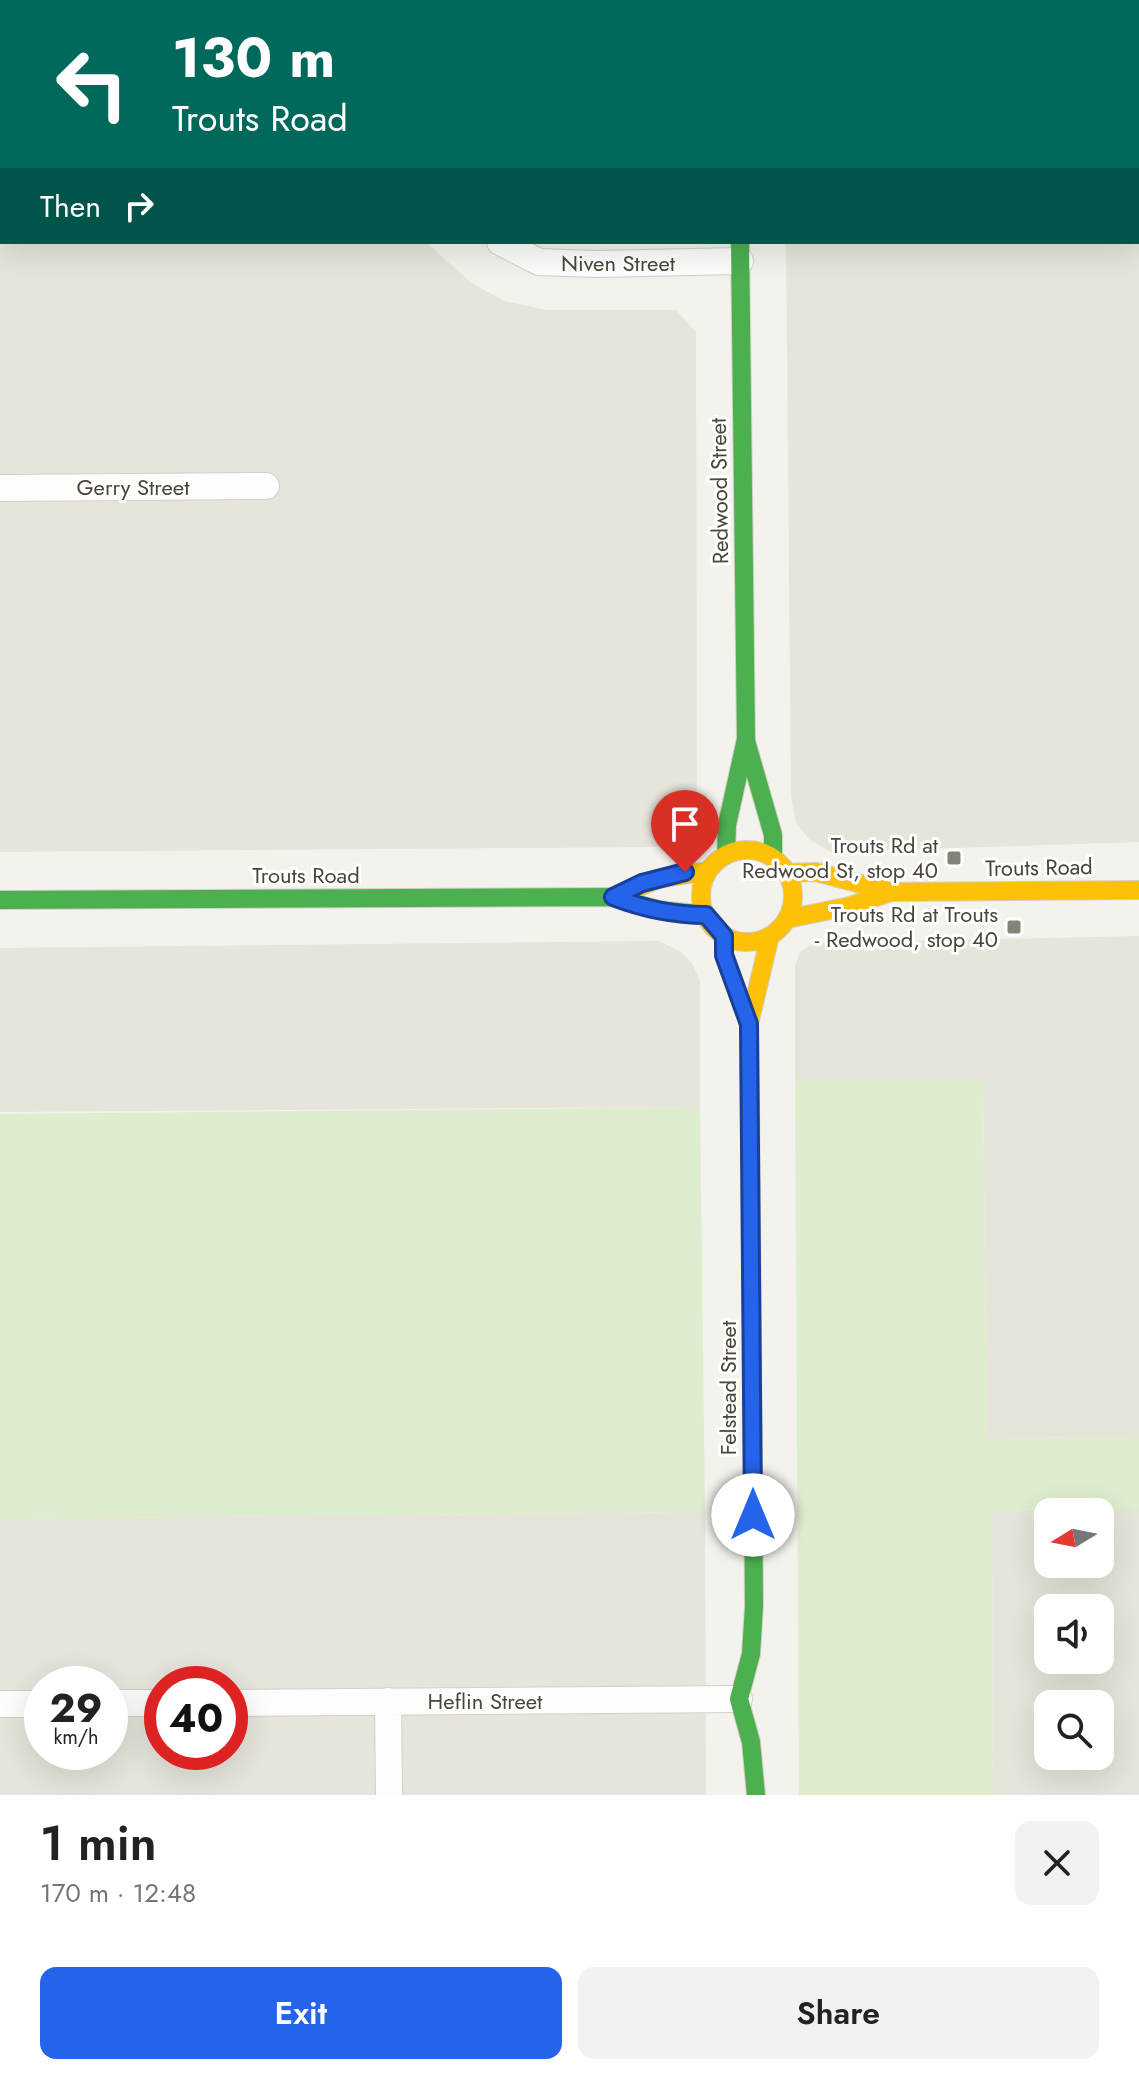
<!DOCTYPE html>
<html lang="en">
<head>
<meta charset="utf-8">
<style>
  :root { --surface:#fff; --page:#f2f2f2; --text:#222; --muted:#767676; --accent:#2563eb }
  body { margin:0; font-family:Jost,sans-serif; background:var(--page); color:var(--text); height:100vh; display:flex; flex-direction:column; font-size:30px; white-space:nowrap }
  * { box-sizing:border-box; margin:0 }
  p { font-size:26px; color:var(--muted) }
  .icon { flex:none; width:44px; height:44px; fill:none; stroke:currentColor; stroke-width:2; stroke-linecap:round; stroke-linejoin:round }
  .map { position:relative; height:1795px; overflow:hidden }
  .details { display:flex; flex-direction:column; background:var(--surface); flex:1 }
  .details>* { flex:none }
  .top-card { position:absolute; left:0px; top:0px; width:1140px; height:244px; box-shadow:0 8px 32px #0002; background:#00695c; color:#fff; overflow:hidden }
  .needle { width:52px; rotate:260deg }
  .controls { position:absolute; left:1034px; top:1498px; display:grid; gap:16px }
  .controls a { display:grid; place-items:center; width:80px; height:80px; border-radius:16px; background:var(--surface); box-shadow:0 8px 32px #0002; font-size:40px }
  .speed { position:absolute; left:24px; top:1666px; display:flex; gap:16px; font-size:40px; font-weight:700; text-align:center }
  .speed>* { display:grid; place-content:center; width:104px; height:104px; border-radius:50%; background:var(--surface); box-shadow:0 8px 32px #0002; line-height:1 }
  .speed small { font-size:20px; font-weight:400 }
  .speed .limit { border:12px solid #d22; background:#fff; color:#111 }
  .pin { position:absolute; display:grid; place-items:center; width:68px; height:68px; color:#fff; margin:-82px -34px; border-radius:50% 50% 50% 0; rotate:-45deg; box-shadow:0 0 8px #0007 }
  .pin .icon { rotate:45deg }
  .me { position:absolute; width:88px; margin:-44px; rotate:0deg; stroke-linejoin:round; filter:drop-shadow(0 0 6px #0008) }
  .turn { display:flex; align-items:center; gap:28px; height:168px; padding:0 40px; font-size:36px }
  .turn .icon { width:104px; height:104px; stroke-width:2.5 }
  .turn b { display:block; font-size:56px; line-height:68px }
  .then { display:flex; align-items:center; height:76px; padding:0 40px; background:#0003; gap:16px; font-size:30px }
  .round { display:grid; place-items:center; flex:none; width:84px; height:84px; border-radius:16px; background:var(--page) }
  .headline { display:flex; align-items:center; justify-content:space-between; height:136px; padding:0 40px }
  h1 { font-size:48px; font-weight:600; line-height:60px }
  .button { display:flex; gap:16px; margin-top:auto; padding:16px 40px }
  .button a { flex:1; height:92px; border-radius:16px; background:var(--accent); color:#fff; font-size:32px; font-weight:600; line-height:92px; text-align:center }
  .button a+a { background:var(--page); color:var(--text) }
  .map>svg:first-child { display:block }
  .residential { fill:#e7e4db; fill-rule:evenodd }
  .green { fill:#deedce }
  .lines { fill:none; stroke-linecap:round; stroke-linejoin:round }
  .street-casing { stroke:#d1d0cb; stroke-width:28 }
  .fast-casing { stroke:#d2cfc4; stroke-width:20 }
  .slow-casing { stroke:#d2cfc4; stroke-width:20 }
  .street { stroke:#fdfdfc; stroke-width:26 }
  .fast { stroke:#4caf50; stroke-width:18 }
  .slow { stroke:#ffc107; stroke-width:18 }
  .route-casing { stroke:#184099; stroke-width:20 }
  .route { stroke:#2563eb; stroke-width:14 }
  .poi-dot { fill:#858277; stroke:#fff; stroke-width:3 }
  .labels { text-anchor:middle; dominant-baseline:central; stroke-width:6; stroke-linejoin:round; paint-order:stroke }
  .street-label { font-size:22px; fill:#4a4538; stroke:#fff }
  .poi-label { font-size:22px; fill:#4a4538; stroke:#fff; text-anchor:end }
</style>
</head>
<body>
<div class="map">
<svg width="1139" height="1795" viewBox="0 0 1139 1795">
  <rect width="100%" height="100%" fill="#f3f2ed"/>
  <path class="residential" d="M784 0H1139V842L831 852 810 840 796 823 791 796 786 242H1138V2Z
    M0 106H2V242H426L470 282 504 301 547 310H676L696 332 697 808 690 824 677 837 657 847 0 852Z
    M1139 936V1437L987 1438 983 1082 795 1081V966L800 952 814 943Z
    M659 941 681 952 692 963 700 981V1107L0 1112V948Z
    M1139 1509V1795H993L992 1510ZM1048 1512H1100V1564H1048ZM1048 1608H1100V1660H1048ZM1048 1704H1100V1756H1048Z
    M705 1512 706 1795H0V1519ZM42 1684H110V1752H42ZM162 1684H230V1752H162Z"/>
  <path class="green" d="M795 1081H983L987 1438 1139 1437V1509L992 1510 993 1795H799Z
    M700 1107 705 1512 0 1519V1114Z"/>
  <g class="lines">
    <defs>
      <path id="street" d="M348 0V2
        M0 58H2
        M500 242 539 262 596 264 740 261
        M0 488 266 486
        M388 1701 389 1795
        M110 1703H162
        M230 1703 739 1699
        M0 1704H42"/>
      <path id="fast" d="M746 741 773 835V857
        M726 855 727 825 746 739 740 242
        M0 900 613 897 659 910 706 915
        M724 936V955L749 1024
        M750 1107 754 1606 751 1654 739 1699 751 1742 756 1795"/>
      <path id="slow" d="M738 0V2
        M701 896a46 46 0 1 1 92 0a46 46 0 1 1-92 0Z
        M787 873 816 872 891 892 1139 890
        M613 897 659 879 708 871
        M787 919 850 906 891 892
        M750 1107 749 1024 770 936"/>
    </defs>
    <use href="#street" class="street-casing"/>
    <use href="#fast" class="fast-casing"/>
    <use href="#slow" class="slow-casing"/>
    <use href="#street" class="street"/>
    <use href="#fast" class="fast"/>
    <use href="#slow" class="slow"/>
  </g>
  <g class="lines">
    <defs>
      <path id="route" d="M685 872 642 883 613 897C644 909 672 915 706 915L724 936V955L749 1024 753 1515"/>
    </defs>
    <use href="#route" class="route-casing"/>
    <use href="#route" class="route"/>
  </g>
  <g class="poi-dot">
    <rect x="946" y="850" width="16" height="16" rx="4"/>
    <rect x="1006" y="919" width="16" height="16" rx="4"/>
  </g>
  <g class="labels">
    <g class="street-label">
      <text x="618" y="263">Niven Street</text>
      <text x="133" y="487">Gerry Street</text>
      <text transform="translate(719 491) rotate(-91)">Redwood Street</text>
      <text transform="translate(1039 867) rotate(-1)">Trouts Road</text>
      <text x="306" y="875">Trouts Road</text>
      <text transform="translate(728 1388) rotate(-90)">Felstead Street</text>
      <text x="485" y="1701">Heflin Street</text>
    </g>
    <g class="poi-label">
      <text x="938" y="845">Trouts Rd at<tspan x="938" dy="25">Redwood St, stop 40</tspan></text>
      <text x="998" y="914">Trouts Rd at Trouts<tspan x="998" dy="25">- Redwood, stop 40</tspan></text>
    </g>
  </g>
</svg>
<div class="controls">
<a><svg class="needle" viewBox="-14 -14 28 28"><path d="M0-13l5 13h-10z" fill="#e53935"/><path d="M0 13l5-13h-10z" fill="#767676"/></svg></a>
<a><svg class="icon" aria-label="sound" viewBox="0 0 24 24"><path d="M4 9h4l5-4v14l-5-4H4zM17 9q2 3 0 6"/></svg></a>
<a><svg class="icon" aria-label="search" viewBox="0 0 24 24"><circle cx="10" cy="10" r="6"/><path d="M15 15l6 6"/></svg></a>
</div>
<div class="speed"><div>29<small>km/h</small></div><div class="limit">40</div></div>
<div class="pin" style="left:685px;top:872px;background:#d93025"><svg class="icon" aria-label="arrive" viewBox="0 0 24 24"><path d="M6 21V4h12l-3 4 3 4H6"/></svg></div>
<svg class="me" style="left:753px;top:1515px" viewBox="-20 -20 40 40"><circle r="19" fill="#fff"/><path d="M0-13L10 11 0 6-10 11z" fill="#2563eb"/></svg>
<div class="top-card">
<div class="turn"><svg class="icon" aria-label="left" viewBox="0 0 24 24"><path d="M17 20v-9H6M10 6l-5 5 5 5"/></svg><div><b>130 m</b>Trouts Road</div></div>
<div class="then">Then<svg class="icon" aria-label="right" viewBox="0 0 24 24"><path d="M7 20v-9h11M14 6l5 5-5 5"/></svg></div>
</div>
</div>
<section class="details">
<div class="headline"><div><h1>1 min</h1><p>170 m · 12:48</p></div><a class="round"><svg class="icon" aria-label="close" viewBox="0 0 24 24"><path d="M6 6l12 12M18 6L6 18"/></svg></a></div>
<div class="button"><a>Exit</a><a>Share</a></div>
</section>
</body>
</html>
